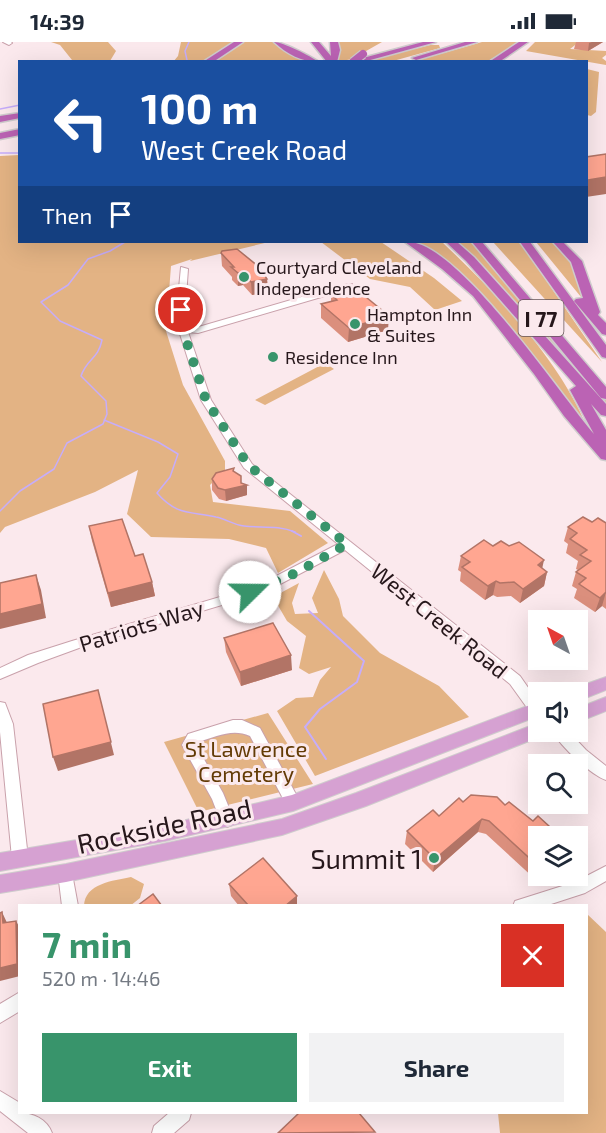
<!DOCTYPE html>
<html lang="en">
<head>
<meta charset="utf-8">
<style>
  :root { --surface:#fff; --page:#f2f2f3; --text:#1f2937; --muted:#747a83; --accent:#38946b }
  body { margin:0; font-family:"Exo 2",sans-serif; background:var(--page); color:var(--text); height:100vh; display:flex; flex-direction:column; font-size:22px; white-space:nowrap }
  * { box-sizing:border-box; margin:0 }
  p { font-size:20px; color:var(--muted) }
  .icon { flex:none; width:33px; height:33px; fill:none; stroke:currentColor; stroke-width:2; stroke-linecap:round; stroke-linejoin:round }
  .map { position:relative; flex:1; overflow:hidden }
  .details { position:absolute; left:18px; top:862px; width:570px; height:210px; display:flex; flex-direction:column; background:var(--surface); border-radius:0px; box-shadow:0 6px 24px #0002 }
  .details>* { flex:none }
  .top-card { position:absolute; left:18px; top:18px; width:570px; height:183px; border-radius:0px; box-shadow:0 6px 24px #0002; background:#1a4fa0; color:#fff; overflow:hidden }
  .needle { width:39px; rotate:320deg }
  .buttons { position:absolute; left:528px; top:568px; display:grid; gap:12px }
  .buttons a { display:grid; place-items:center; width:60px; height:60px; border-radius:0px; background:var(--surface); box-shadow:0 6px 24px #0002; font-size:30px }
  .pin { position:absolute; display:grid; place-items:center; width:51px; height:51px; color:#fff; margin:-26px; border:3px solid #fff; border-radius:50%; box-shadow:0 2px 6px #0007 }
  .me { position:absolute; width:66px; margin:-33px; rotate:68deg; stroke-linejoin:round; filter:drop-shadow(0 0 4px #0008) }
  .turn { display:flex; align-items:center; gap:21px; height:126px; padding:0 24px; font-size:27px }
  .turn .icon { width:78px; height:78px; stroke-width:2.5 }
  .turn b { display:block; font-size:42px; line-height:51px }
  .then { display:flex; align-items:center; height:57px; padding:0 24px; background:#0003; gap:12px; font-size:22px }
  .round { display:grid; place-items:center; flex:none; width:63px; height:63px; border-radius:0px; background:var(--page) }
  .summary { display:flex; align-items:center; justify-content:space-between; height:102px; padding:0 24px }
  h1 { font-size:36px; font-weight:700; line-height:45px; color:var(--accent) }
  .action { display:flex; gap:12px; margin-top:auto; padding:12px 24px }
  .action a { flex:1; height:69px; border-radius:0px; background:var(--accent); color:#fff; font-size:24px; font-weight:700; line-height:69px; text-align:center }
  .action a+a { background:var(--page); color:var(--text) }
  .status { display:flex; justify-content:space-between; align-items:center; height:42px; padding:0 30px; background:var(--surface); direction:ltr }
  .status svg { height:16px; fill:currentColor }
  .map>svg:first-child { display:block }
  .green { fill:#e3b384 }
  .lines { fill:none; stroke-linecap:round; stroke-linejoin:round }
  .stream-far1 { stroke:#c6adfa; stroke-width:1.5 }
  .stream { stroke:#c6adfa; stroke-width:2 }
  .minor-casing { stroke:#c9a1ab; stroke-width:2 }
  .major-casing { stroke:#cfcccd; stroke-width:2 }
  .highway-casing { stroke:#cfcccd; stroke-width:3 }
  .minor { fill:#fff; fill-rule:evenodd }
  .major { fill:#d6a1d2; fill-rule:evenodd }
  .highway { fill:#bb63b4; fill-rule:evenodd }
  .highway-bridge-casing { stroke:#cfcccd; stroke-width:10; stroke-linecap:butt }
  .highway-bridge { stroke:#bb63b4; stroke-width:8 }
  .wall { fill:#db8f7d }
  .shaded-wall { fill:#b27466 }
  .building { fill:#ffa691; stroke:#b27466; stroke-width:1.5 }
  .route { stroke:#38946b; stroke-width:10; stroke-dasharray:0 18 }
  .poi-dot { fill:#38946b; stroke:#fbe9ed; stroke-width:2 }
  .labels { text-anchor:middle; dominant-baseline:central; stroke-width:6; stroke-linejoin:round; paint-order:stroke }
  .far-poi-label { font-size:18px; fill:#26171b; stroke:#fbe9ed; text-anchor:start }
  .shield { fill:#fbe9ed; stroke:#66565a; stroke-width:1.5 }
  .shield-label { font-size:21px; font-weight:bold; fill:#26171b }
  .street-label { font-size:22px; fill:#26171b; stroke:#fbe9ed }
  .park-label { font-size:22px; fill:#633b06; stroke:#fbe9ed }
  .near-street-label { font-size:27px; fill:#26171b; stroke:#fbe9ed }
  .near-poi-label { font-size:27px; fill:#26171b; stroke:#fbe9ed; text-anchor:end }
</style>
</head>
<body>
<div class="status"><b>14:39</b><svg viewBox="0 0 49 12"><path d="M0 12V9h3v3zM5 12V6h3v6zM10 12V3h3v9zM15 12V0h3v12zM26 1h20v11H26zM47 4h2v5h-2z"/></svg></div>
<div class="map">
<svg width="606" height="1091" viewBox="0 0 606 1091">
  <rect width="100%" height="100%" fill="#fbe9ed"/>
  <path class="green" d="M51 0H108L116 9 110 19H70L72 18 60 3Z
    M181 0H239L207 19 173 20 178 14Z
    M241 0H274L288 11 309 19 209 20Z
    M337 0H382L352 17 337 20Z
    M482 0H521L488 19 412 20Z
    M535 0H579L570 7 606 9V13L602 16 606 19V23L526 9Z
    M430 3H439L440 6 393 19 362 20Z
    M587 27 599 30 596 70 591 74 587 73Z
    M19 113 20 200H269L190 219 192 217 171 224 166 289 183 343 225 419V428L210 443 213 460 290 469 328 501 278 531 266 506 229 497 151 495 127 472 138 428 95 450 5 485 0 491V114Z
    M321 200H381L434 236 462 259 435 268 410 245 370 237Z
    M414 200H442C494 249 558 316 586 383L480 250Z
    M456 200H472L606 358V363L495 237Z
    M493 200H520L602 320Z
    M536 200C542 200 550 198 555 200 575 209 579 236 581 255Z
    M325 321 334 327 265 363 255 358Z
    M324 528 339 557 343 574 380 611 439 644 469 675 315 734 277 669 296 656 313 655 320 638 331 625 309 632 299 626 306 594 287 579 273 555 299 541 292 561 295 572 318 571 312 556Z
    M268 671 313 742 199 770 164 700Z
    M131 835 144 842 140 856 130 864H84C85 841 113 839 131 835Z
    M587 872 606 890V1091H500L498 1071H586Z"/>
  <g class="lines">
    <path class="stream-far1" d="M184 20 187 18 185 9 189 0
      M0 67 20 63
      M0 111H20
      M104 378 158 400 178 412 170 435 157 451C177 474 190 469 216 475 226 477 234 483 244 484 261 486 278 483 295 490
      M0 469 20 449 54 427 67 401 103 382 107 372 106 359 81 334C87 316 98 318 102 298L60 279 41 260 68 243 88 217 110 209 125 200"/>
    <path class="stream" d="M292 489 301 494
      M309 569 364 619 357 640 320 667 305 685 326 717"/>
    <defs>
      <path id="minor" d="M3 0H11L12 1 9 3Z
        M181 225 188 227 185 268 187 284 195 286 346 242H352V246L198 291 188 290 211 358 252 422 520 634 538 660V675L533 674 510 642 345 508 265 550 79 606 38 621 0 637V626L28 613 72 599 257 544 338 502 244 426 201 358 180 292 177 268Z
        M0 660 5 661 13 682 28 816 25 821 20 823 15 821 12 816 0 690Z
        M233 678H242L260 686 298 756 300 761 298 766 293 767 288 766 250 694C232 686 216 695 198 700L196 703 223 751 234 778 232 783 227 785 222 783 212 757 182 703 188 692Z
        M553 690H569L586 708 606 724V738C591 733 561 705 553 690Z
        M66 824 71 826 78 864H62L58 831 61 826Z
        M606 824V839L585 851 545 864H513L515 859 575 840Z
        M20 950V969L0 981V962Z
        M0 1049 20 1061V1071C33 1071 47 1077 52 1091H28L0 1069Z
        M169 1071H191L189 1078 174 1091H152L154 1084Z"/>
      <path id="major" d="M606 635V648L578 659V651H570L572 647Z
        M606 655V669L578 680V666Z
        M538 660V674L293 769 165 799 0 829V811L165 783 292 753Z
        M538 681V690H546L544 693 366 764 282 793 66 840 0 851V833L66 822 282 777 356 751Z"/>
      <path id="highway" d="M234 0H243L213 20H203Z
        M274 0C283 0 310 14 319 20 301 20 287 12 274 0Z
        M311 0H319L331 14 330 0H338L340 8 337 20H327Z
        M423 0H436L363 20H348Z
        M465 0H477L416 18 412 16Z
        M519 0H528L499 20H489Z
        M20 71V76L0 80V74Z
        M20 87V93L0 97V91Z
        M405 200C454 194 561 354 594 392L570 348 576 344 466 219 446 200H457L474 215 606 362V374L601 373 591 362 606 388V418L601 417 564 374 534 332 473 254 442 227Z
        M472 200H482L606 345V357L601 356Z
        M520 200H530L606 303V316L602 315Z
        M553 200H563L582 219 600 270 598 273 606 281V293L602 292 574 259 576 257 583 256 571 220Z"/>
    </defs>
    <use href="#minor" class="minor-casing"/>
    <use href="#major" class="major-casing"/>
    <use href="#highway" class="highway-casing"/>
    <use href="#minor" class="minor"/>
    <use href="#major" class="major"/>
    <use href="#highway" class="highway"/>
    <defs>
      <path id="highway-bridge" d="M353 20 363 12"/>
    </defs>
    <use href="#highway-bridge" class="highway-bridge-casing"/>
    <use href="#highway-bridge" class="highway-bridge"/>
  </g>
  <path class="wall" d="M576 0H603L588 9 574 7Z
    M221 211 267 237 268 250 252 253 243 243 238 244 232 238V235L222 224Z
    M331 252 388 288 348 300 321 276V262L331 260Z
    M234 430 247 453 226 459 219 457 212 448V437Z
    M592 480 606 481V567L602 564 595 570 574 556 577 547 572 544 576 530 578 528 576 527 578 519 566 511 568 502 564 499 568 485Z
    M89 484 135 514 152 540 155 554 111 565 92 499Z
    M493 504 542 526 547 530 544 544 520 561 511 554 497 555 493 553 485 558 460 539 461 530 458 528 461 514Z
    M224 596 292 628 241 644 226 610Z
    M463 760 505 763 538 795V834H540L536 838 486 792 478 790 433 830 405 802 407 789 439 774Z
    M229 842 297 864H239L231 854Z"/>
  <path class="shaded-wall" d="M592 0H603L588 9 589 1Z
    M606 135V152L586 155V144L588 138Z
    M242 230 243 243 238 244V231Z
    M267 237 268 250 252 253 251 240Z
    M389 274 388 288 348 300 349 286Z
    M247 443V453L226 459 225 448Z
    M544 518 541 532 538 523Z
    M547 530 544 544 520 561 523 547Z
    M36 533 41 548 46 576 0 587V572Z
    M496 539 493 553 485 558 488 544Z
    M152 540 155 554 111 565 108 551Z
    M606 550 602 564 595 570 600 556Z
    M291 613 292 628 241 644 240 630Z
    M98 648 114 713 58 729 53 715Z
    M482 777 478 790 433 830 435 817Z
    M297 854V864H285Z
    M2 870 8 883 3 881Z
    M16 879 20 886V934L0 939V926Z"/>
  <path class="building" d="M606 112V135L588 138 586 137V115Z
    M237 207 259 225 267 237 251 240 242 230 238 231 231 225H234L221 211 222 209Z
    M339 250 346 255 361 251 389 274 349 286 321 262 337 258 331 252Z
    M234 426 233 429 241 434V441L247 443 225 448 218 446 212 437 216 431Z
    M583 475 592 480 598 476 606 481V550L600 556 579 542 586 536 576 530 591 519 580 513 587 508 570 497 577 491 568 485Z
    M122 477 135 514 143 512 152 540 108 551 89 484Z
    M484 498 493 504 501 499 509 504 519 500 544 518 538 523 547 530 523 547 514 540 500 541 496 539 488 544 462 525 470 520 461 514Z
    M36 533 42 562 0 572V541Z
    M273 581 291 613 240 630 224 596Z
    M98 648 111 700 53 715 43 662Z
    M471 753 497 755 505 763 509 760 533 779 538 774 561 795H538V824L489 779 482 777 435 817 407 789 433 768 439 774 459 756 463 760Z
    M263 816 297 854 285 864H249L229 842Z
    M153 852 162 864H137Z
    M2 870 3 881 16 879 17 922 0 926V871Z
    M299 1071H359L375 1090 278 1091Z"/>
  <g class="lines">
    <path class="route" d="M181 268 184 292 206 358 248 423 347 502 296 531 250 550"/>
  </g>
  <g class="poi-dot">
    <circle cx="244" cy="235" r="6"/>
    <circle cx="355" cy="282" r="6"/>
    <circle cx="273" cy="315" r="6"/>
    <circle cx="434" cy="816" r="6"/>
  </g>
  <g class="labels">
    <g class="far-poi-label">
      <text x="256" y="225">Courtyard Cleveland<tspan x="256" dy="21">Independence</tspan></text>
      <text x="367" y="272">Hampton Inn<tspan x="367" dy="21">&amp; Suites</tspan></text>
      <text x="285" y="315">Residence Inn</text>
    </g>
    <rect class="shield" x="518.5" y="258" width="45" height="36" rx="4.5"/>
    <g class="shield-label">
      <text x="541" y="276">I 77</text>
    </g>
    <g class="street-label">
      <text transform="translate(440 578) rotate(39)">West Creek Road</text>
      <text transform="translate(141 583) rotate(-17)">Patriots Way</text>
    </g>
    <g class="park-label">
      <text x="246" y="706">St Lawrence<tspan x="246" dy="25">Cemetery</tspan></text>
    </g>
    <g class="near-street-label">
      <text transform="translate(164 783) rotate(-12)">Rockside Road</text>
    </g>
    <g class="near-poi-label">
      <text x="422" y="816">Summit 1</text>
    </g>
  </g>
</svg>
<div class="buttons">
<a><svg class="needle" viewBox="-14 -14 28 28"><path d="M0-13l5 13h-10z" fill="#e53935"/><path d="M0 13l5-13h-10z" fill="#747a83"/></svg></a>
<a><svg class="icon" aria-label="sound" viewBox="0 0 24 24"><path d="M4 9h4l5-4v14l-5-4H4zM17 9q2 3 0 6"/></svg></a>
<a><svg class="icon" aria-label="search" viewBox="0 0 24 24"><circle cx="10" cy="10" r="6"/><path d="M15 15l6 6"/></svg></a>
<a><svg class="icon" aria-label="layers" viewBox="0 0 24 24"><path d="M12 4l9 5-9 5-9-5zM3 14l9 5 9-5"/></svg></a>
</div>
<div class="pin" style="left:181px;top:268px;background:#d93025"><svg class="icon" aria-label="arrive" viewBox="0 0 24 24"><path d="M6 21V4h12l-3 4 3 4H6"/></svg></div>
<svg class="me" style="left:250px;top:550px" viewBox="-20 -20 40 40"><circle r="19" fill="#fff"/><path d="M0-13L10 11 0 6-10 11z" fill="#38946b"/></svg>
<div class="top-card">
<div class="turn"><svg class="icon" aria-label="left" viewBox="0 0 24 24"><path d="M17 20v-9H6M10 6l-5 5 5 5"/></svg><div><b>100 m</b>West Creek Road</div></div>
<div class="then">Then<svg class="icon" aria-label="arrive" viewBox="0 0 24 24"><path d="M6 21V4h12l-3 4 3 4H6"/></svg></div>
</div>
<section class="details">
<div class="summary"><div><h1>7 min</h1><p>520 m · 14:46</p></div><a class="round" style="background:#d93025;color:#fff"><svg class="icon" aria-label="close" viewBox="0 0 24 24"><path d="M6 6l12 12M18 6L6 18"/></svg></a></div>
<div class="action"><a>Exit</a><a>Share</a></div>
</section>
</div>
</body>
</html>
